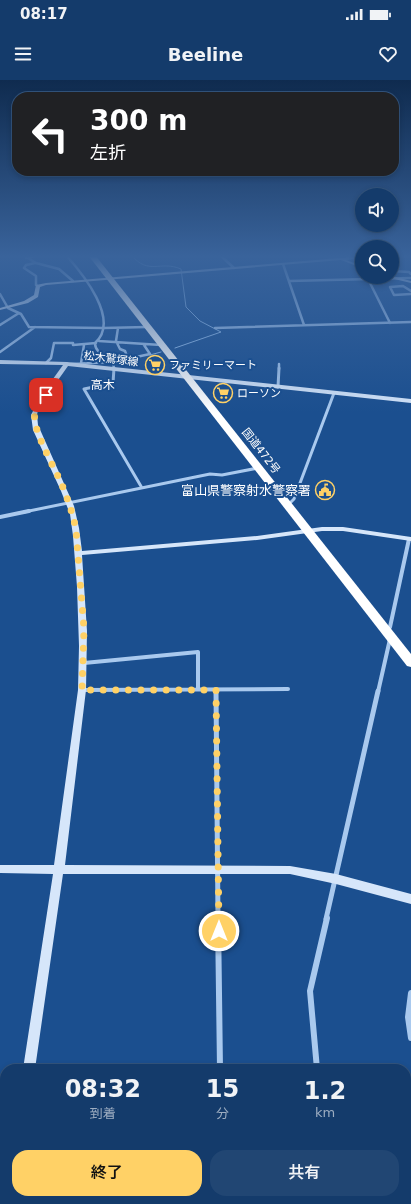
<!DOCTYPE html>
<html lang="ja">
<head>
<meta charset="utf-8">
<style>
  :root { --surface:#143b6b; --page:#214673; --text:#f1f3f6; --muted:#9dadc1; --line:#33557e; --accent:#ffd166 }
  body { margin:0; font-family:"DejaVu Sans","Noto Sans JP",sans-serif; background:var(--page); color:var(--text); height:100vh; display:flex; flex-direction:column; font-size:15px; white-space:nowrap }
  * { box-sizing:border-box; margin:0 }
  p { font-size:13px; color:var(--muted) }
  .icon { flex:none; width:22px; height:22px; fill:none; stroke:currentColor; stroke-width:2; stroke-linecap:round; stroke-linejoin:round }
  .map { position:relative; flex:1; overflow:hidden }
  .panel { position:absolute; left:0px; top:984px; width:411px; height:140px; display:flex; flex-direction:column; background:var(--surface); border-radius:16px 16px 0 0; box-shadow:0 2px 6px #0003,0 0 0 1px var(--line) }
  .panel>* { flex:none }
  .top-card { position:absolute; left:12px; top:12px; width:387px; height:84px; border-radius:16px; box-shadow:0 2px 6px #0003,0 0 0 1px var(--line); background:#202124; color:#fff; overflow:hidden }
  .tools { position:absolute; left:355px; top:108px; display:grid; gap:8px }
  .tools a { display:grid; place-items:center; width:44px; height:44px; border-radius:50%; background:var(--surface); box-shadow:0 2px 6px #0003,0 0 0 1px var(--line); font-size:20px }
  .pin { position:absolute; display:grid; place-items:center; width:34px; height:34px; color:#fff; margin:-17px; border-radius:8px; box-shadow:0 2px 6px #0006 }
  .me { position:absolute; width:44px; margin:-22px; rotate:0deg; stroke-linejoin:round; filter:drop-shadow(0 0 3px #0008) }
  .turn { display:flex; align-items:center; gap:14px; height:84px; padding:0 12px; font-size:18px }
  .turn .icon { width:52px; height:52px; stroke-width:2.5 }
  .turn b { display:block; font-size:28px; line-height:34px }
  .eta { display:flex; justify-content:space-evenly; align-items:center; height:68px; text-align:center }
  .eta b { font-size:24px; font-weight:600; line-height:28px }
  .action { display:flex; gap:8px; margin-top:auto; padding:8px 12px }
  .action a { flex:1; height:46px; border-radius:16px; background:var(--accent); color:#111; font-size:16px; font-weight:600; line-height:46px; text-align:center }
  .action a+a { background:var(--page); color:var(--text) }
  .status { display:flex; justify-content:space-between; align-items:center; height:28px; padding:0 20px; background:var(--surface); direction:ltr }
  .status svg { height:11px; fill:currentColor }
  header { display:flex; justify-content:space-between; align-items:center; height:52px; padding:0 12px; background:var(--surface); font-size:18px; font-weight:600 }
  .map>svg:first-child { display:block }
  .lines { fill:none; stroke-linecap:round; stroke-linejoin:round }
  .stream { stroke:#9cc4f0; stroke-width:1 }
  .street-far4 { stroke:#a9c9ee; stroke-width:2.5 }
  .street-far3 { stroke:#a9c9ee; stroke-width:3 }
  .street-far2 { stroke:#a9c9ee; stroke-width:4 }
  .street-far1 { stroke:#a9c9ee; stroke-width:5 }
  .street { stroke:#a9c9ee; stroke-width:6 }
  .secondary { fill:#d6e6fa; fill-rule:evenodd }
  .highway { fill:#fff; fill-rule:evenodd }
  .route { stroke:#ffd166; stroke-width:7; stroke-dasharray:0 12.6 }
  .labels { text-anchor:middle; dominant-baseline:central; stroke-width:4; stroke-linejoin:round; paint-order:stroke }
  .far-street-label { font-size:11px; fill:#fff; stroke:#1b4f8f }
  .far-poi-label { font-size:11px; fill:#fff; stroke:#1b4f8f; text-anchor:start }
  .far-neighbourhood-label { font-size:12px; fill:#fff; stroke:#1b4f8f }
  .poi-label { font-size:13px; fill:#fff; stroke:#1b4f8f; text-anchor:end }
</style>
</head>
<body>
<div class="status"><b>08:17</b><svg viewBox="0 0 49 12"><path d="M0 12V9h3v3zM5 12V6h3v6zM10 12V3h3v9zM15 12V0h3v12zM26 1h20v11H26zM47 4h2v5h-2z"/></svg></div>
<header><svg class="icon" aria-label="menu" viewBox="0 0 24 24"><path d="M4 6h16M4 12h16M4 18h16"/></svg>Beeline<svg class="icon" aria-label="heart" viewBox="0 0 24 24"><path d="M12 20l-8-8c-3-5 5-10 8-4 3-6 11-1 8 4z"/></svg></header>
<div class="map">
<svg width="411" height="1124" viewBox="0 0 411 1124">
  <rect width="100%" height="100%" fill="#1b4f8f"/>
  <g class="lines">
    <path class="stream" d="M131 175C149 196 160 180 181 189L186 227 200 241 221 252 175 268
      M150 275 161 272"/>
    <path class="street-far4" d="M23 175 36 183 59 189 73 201
      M66 175C82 193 121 240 95 263 95 273 106 276 113 282L114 289
      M220 175 234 188
      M26 178 42 175
      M35 183 26 185 24 188 36 196V205L38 206
      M283 184 304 245
      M392 191 409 192 411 194
      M367 197 390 243
      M289 201 411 198
      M411 211 403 206 390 207 394 215 411 214
      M0 214 8 228 21 234 29 247 104 248
      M0 245 19 233
      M103 248 147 247
      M215 248 411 242
      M99 261 161 265
      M116 261 118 248
      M117 263 120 269 125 271 128 279
      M0 272 35 247
      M46 283 51 278 54 263H73V265L96 263
      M81 283 84 265
      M71 284 113 282 150 274 144 265
      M279 289V284"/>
    <path class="street-far3" d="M114 288 113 303 84 309 142 408
      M278 307 279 288
      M291 422 294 419 334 313
      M24 432 210 394 222 395 258 388"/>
    <path class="street-far2" d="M0 437 29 431
      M390 547 409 459
      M84 583 198 572V609
      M82 610 288 609
      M216 610V612
      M378 612 390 559"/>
    <path class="street-far1" d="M216 611 218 839
      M326 839 378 611"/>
    <path class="street" d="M218 838 220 989
      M411 913 408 937 411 958
      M317 989 310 911 327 838
      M0 1023H5
      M406 1024H411
      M221 1119V1124
      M328 1119V1124"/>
    <path class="secondary" d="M392 175H411V177H392Z
      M362 176V178L346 180 362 186V188L341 180 46 205 40 207 38 217 28 223 0 230V228L24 221 34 215 36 205 46 203Z
      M392 196 411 201V203L390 198V197H392Z
      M0 280 67 282 411 319V323L68 286 46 317 38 330 37 335 38 345 74 426 79 448 82 471 257 456 322 447H343L411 457V461L343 451H322L257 460 82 475 87 551 86 610 65 785 290 786 336 794 411 814V824L336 804 290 794H63L35 989H23L53 794 0 793V785H54L78 610 79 566 77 507 73 456 70 434 61 411 33 350 31 335 40 317 63 285 0 284Z
      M5 1115V1119H17V1124H3Z"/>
    <path class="highway" d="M88 175H95L411 574V587L407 586Z"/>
  </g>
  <linearGradient id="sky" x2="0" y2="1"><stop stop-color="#0f2b4f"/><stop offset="0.53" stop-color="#39639b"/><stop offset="1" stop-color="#39639b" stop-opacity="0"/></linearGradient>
  <rect width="411" height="333" fill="url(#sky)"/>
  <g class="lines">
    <path class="route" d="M46 315C42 321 36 327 35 334 31 348 56 390 62 405 68 420 73 434 76 450L84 549 82 610H216L219 851"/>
  </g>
  <defs>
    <symbol id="supermarket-ring" viewBox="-11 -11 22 22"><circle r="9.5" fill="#1b4f8f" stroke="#ffd166" stroke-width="1.5"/><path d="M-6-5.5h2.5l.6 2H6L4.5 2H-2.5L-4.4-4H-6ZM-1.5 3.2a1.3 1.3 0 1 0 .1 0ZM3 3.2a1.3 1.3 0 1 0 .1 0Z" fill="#ffd166"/></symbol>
    <symbol id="civic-ring" viewBox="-11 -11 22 22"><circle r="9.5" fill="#1b4f8f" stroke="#ffd166" stroke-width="1.5"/><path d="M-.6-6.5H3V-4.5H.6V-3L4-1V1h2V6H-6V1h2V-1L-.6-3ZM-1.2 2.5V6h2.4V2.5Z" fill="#ffd166"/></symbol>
  </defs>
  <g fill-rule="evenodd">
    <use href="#supermarket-ring" x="144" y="274" width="22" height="22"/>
    <use href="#supermarket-ring" x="212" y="302" width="22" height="22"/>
    <use href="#civic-ring" x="314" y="399" width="22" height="22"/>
  </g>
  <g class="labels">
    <g class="far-street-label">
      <text transform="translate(111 279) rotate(7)">松木鷲塚線</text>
      <text transform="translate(261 371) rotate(52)">国道472号</text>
    </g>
    <g class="far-poi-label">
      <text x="169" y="285">ファミリーマート</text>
      <text x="237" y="313">ローソン</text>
    </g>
    <g class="far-neighbourhood-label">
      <text x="103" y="305">高木</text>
    </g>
    <g class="poi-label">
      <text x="311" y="410">富山県警察射水警察署</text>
    </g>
  </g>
</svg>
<div class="tools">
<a><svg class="icon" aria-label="sound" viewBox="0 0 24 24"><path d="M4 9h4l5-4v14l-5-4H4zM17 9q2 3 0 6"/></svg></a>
<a><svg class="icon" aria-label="search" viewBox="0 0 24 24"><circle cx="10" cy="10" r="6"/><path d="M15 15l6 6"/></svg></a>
</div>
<div class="pin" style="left:46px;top:315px;background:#d93025"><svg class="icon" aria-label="arrive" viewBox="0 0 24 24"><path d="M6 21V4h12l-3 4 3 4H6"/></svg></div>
<svg class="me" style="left:219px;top:851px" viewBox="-20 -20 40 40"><circle r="17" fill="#ffd166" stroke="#fff" stroke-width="3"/><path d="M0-11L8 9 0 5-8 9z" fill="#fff"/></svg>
<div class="top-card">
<div class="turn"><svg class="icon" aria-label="left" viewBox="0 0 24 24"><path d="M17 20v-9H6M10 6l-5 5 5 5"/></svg><div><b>300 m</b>左折</div></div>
</div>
<section class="panel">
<div class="eta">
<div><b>08:32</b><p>到着</p></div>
<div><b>15</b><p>分</p></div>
<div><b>1.2</b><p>km</p></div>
</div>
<div class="action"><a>終了</a><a>共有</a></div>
</section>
</div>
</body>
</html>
